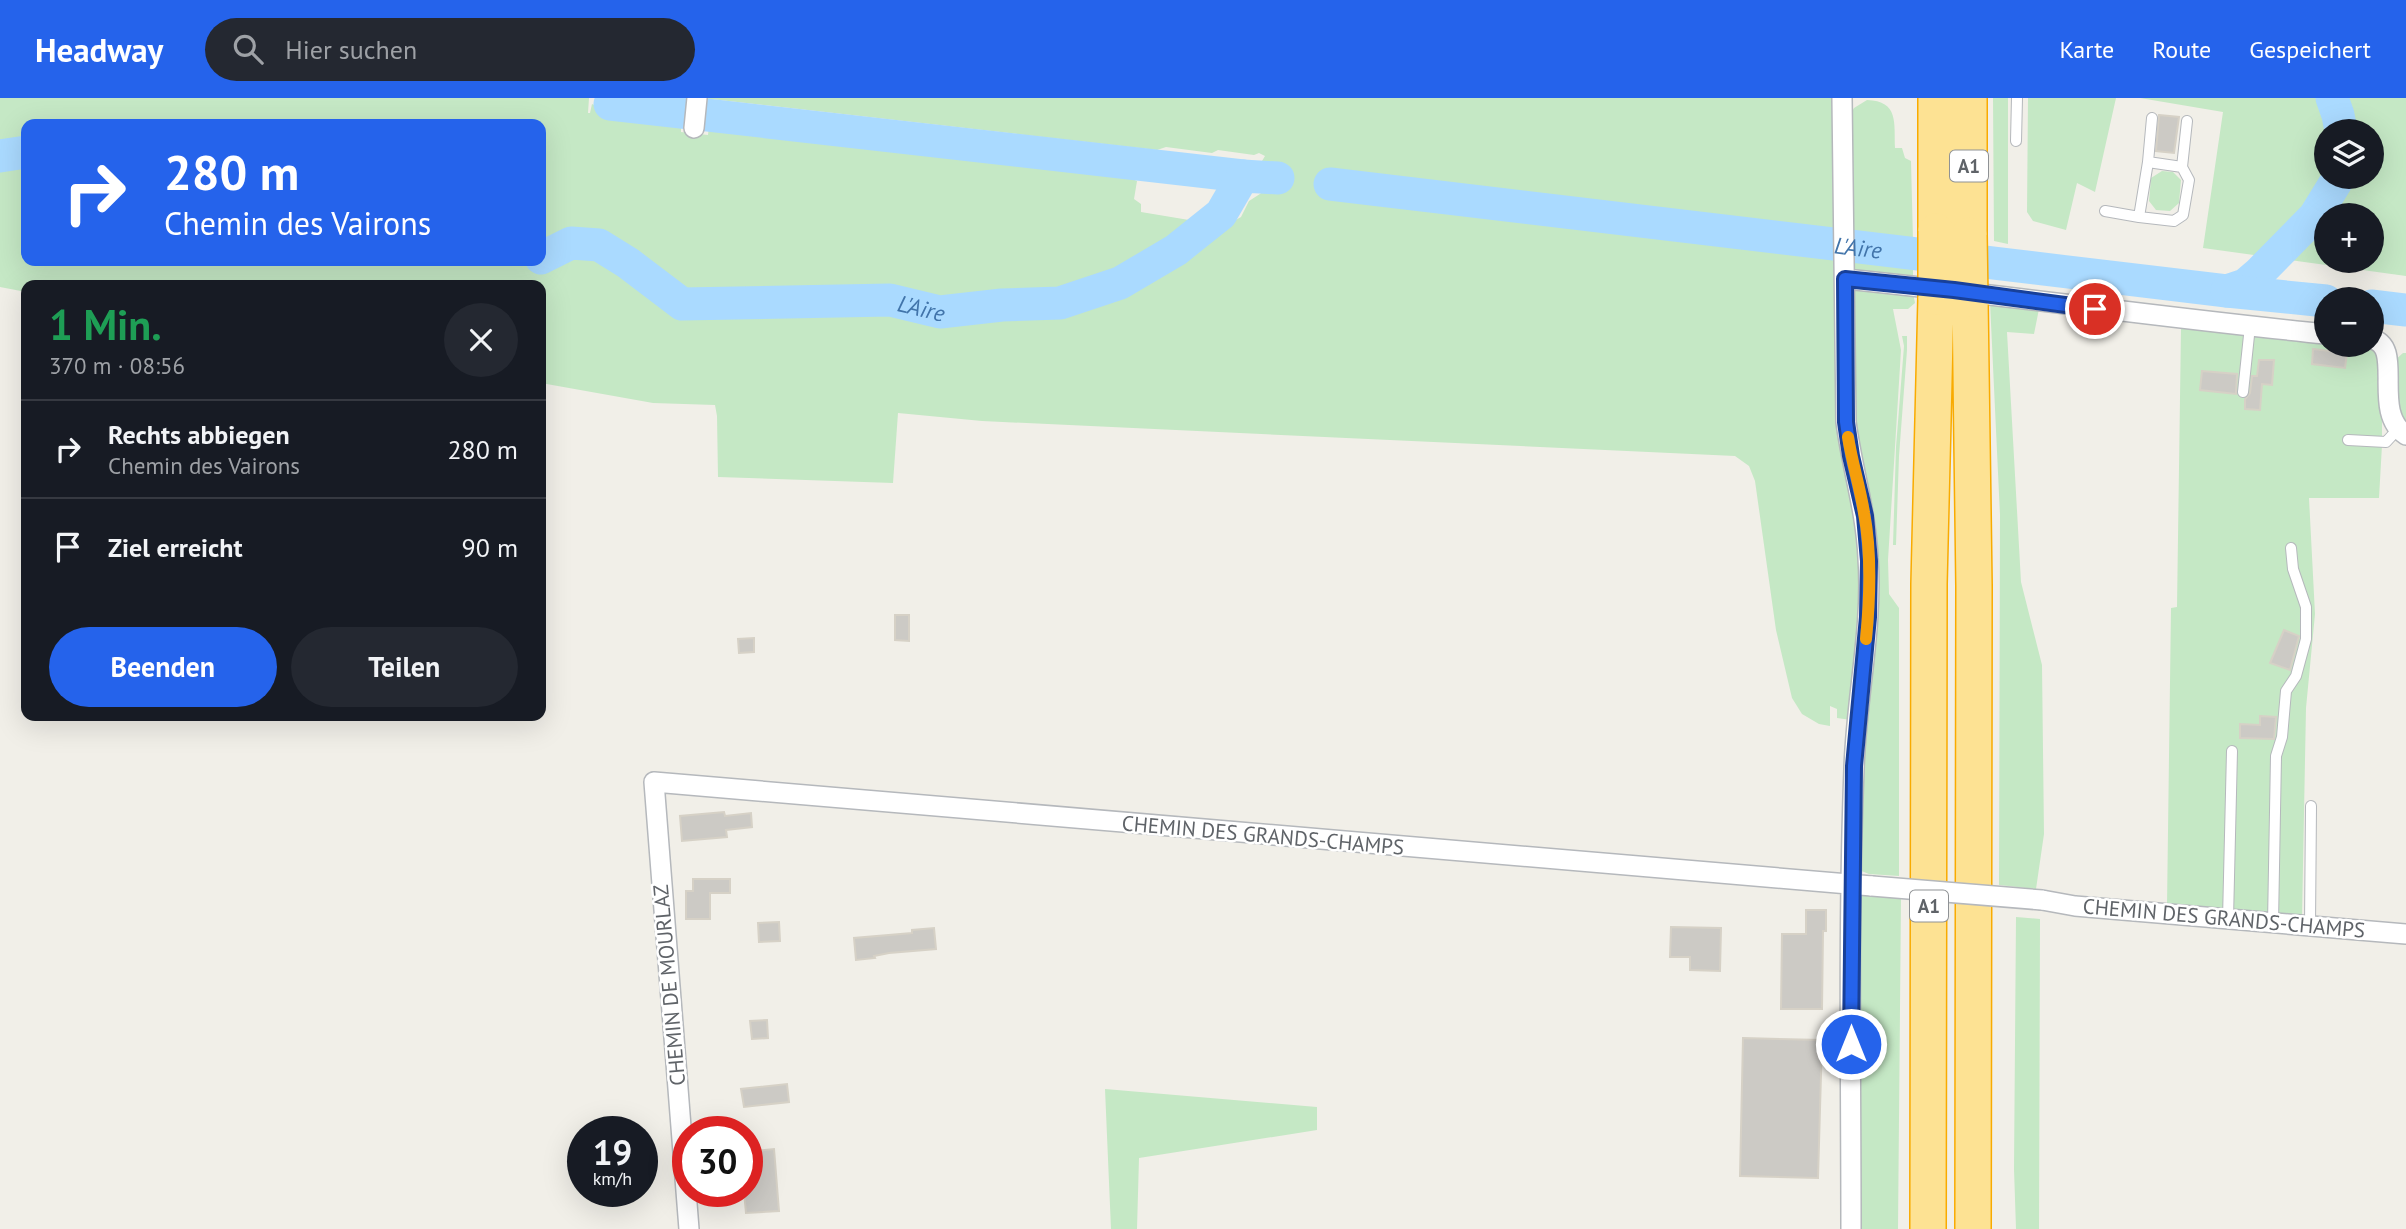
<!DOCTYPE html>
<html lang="de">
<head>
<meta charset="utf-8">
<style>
  :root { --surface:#171b24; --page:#242831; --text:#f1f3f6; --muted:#9ea1a6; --line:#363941; --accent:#2563eb }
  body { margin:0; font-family:"PT Sans",sans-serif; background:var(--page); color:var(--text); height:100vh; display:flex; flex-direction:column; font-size:26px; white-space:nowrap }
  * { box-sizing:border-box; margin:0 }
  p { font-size:23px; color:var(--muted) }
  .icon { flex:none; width:38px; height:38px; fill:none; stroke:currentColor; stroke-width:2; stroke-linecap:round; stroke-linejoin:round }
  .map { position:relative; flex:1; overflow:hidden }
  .panel { position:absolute; left:21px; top:182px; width:525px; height:441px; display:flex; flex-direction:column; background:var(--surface); border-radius:14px; box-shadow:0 7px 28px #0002 }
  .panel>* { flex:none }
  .hud { position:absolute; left:21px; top:21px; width:525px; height:147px; border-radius:14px; box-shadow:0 7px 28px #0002; background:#2563eb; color:#fff; overflow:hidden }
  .tools { position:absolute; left:2314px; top:21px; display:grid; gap:14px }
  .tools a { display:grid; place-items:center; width:70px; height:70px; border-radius:50%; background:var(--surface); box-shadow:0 7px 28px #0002; font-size:35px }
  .speed { position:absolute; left:567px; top:1018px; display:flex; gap:14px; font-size:35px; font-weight:700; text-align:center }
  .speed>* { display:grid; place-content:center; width:91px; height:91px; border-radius:50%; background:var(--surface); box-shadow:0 7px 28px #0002; line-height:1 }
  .speed small { font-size:18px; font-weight:400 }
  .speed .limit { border:10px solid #d22; background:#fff; color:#111 }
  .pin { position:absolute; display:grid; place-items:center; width:60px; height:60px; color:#fff; margin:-30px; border:4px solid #fff; border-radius:50%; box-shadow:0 2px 7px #0007 }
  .me { position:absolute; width:77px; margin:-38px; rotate:0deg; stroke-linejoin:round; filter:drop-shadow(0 0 5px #0008) }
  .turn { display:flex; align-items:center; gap:24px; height:147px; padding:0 28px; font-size:32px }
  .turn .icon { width:91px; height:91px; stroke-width:2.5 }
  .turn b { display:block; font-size:49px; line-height:60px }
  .round { display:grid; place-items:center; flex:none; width:74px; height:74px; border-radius:37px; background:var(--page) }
  .summary { display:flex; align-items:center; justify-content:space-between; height:119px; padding:0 28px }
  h1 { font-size:42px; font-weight:600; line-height:52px; color:#1e9e55 }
  .cta { display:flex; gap:14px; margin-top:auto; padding:14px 28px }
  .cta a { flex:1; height:80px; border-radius:42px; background:var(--accent); color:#fff; font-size:28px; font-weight:600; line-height:80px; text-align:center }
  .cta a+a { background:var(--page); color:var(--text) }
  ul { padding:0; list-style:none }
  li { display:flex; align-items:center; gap:21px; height:98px; padding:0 28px; border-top:2px solid var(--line) }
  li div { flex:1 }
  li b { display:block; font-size:26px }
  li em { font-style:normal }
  header { display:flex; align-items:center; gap:42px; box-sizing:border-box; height:98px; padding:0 35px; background:var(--accent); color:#fff }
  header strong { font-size:33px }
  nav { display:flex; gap:38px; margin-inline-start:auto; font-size:24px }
  .search { width:490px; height:63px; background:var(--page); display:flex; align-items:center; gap:18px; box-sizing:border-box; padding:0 24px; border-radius:38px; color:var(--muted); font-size:26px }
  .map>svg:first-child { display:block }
  .green { fill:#c5e8c5; fill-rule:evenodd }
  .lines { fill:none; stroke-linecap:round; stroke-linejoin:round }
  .river { stroke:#aadaff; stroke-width:33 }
  .building { fill:#cccac5; stroke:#d6d1c6; stroke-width:2 }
  .service-casing { stroke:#b5b8bc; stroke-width:12 }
  .minor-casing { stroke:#b5b8bc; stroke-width:22 }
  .motorway-casing { stroke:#f9ab00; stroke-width:38 }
  .service { stroke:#fff; stroke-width:10 }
  .minor { stroke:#fff; stroke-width:19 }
  .motorway { stroke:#fde293; stroke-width:35 }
  .minor-bridge-casing { stroke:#b5b8bc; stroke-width:22; stroke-linecap:butt }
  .motorway-bridge-casing { stroke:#f9ab00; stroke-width:38; stroke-linecap:butt }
  .minor-bridge { stroke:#fff; stroke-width:19 }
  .motorway-bridge { stroke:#fde293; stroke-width:35 }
  .route-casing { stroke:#184099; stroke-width:18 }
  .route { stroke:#2563eb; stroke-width:12 }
  .slow { stroke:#f59e0b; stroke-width:12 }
  .labels { text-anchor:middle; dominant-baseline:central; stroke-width:5; stroke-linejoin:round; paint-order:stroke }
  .shield { fill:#fff; stroke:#8f9295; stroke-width:2 }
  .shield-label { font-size:19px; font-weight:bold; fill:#5f6368 }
  .street-label { font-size:21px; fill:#5f6368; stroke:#fff }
  .water-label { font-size:23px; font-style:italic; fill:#4174aa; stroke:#fff }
</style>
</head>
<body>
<header>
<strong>Headway</strong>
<div class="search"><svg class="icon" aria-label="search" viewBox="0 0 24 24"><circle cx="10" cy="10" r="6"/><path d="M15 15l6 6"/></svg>Hier suchen</div>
<nav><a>Karte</a><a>Route</a><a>Gespeichert</a></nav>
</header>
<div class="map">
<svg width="2406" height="1131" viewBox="0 0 2406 1131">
  <rect width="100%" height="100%" fill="#f1efe8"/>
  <path class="green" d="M0 0H589L588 15H590L592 6 605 12V15L670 21 669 28 681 29V34L708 37 709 28 1026 69 1114 74 1137 83 1134 101 1141 106V114L1225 128 1241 119 1249 103 1280 83 1262 63 1265 58 1259 55 1254 57 1218 52 1212 55 1166 49 1157 52 702 0H1842L1834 109V184L1844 290 1865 417 1858 623 1837 620V611L1830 608V628L1819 626 1802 616 1792 600 1776 532 1755 383 1749 368 1735 358 982 323 898 315 893 385 718 379 717 318 715 307 653 305 541 285V187H26V194L0 189ZM26 26H541V163H26Z
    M1993 0H2008V146L1994 143Z
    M2028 0H2116L2095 94 2077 85 2066 132 2033 123 2027 114Z
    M2140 0H2406V178L2203 150 2223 14ZM2326 33H2371V79H2326ZM2326 117H2371V163H2326Z
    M1867 2C1899 3 1894 25 1895 50H1902L1905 60 1911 63 1913 143 1851 136 1849 18 1854 10Z
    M2162 73 2173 74 2181 82 2179 105 2170 113 2156 112 2149 103 2151 80Z
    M1851 159 1913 167V182L1852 174Z
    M1854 191 1913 195 1915 205 1908 211H1893L1901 252 1888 462 1889 496 1899 510V778L1869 776 1859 772 1860 695 1875 429 1857 342Z
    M1990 204 2039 211 2034 236 2007 234 2021 484 2042 567 2044 736 2036 791 1999 787 2000 417Z
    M2181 230 2374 252 2382 262V347L2379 400H2309L2315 516 2306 610 2302 820 2167 808 2171 510 2177 509Z
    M1902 238H1907V252L1899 358 1896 447H1893L1896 349 1904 248Z
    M2403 255H2406V328L2396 318 2394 263Z
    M1862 797 1901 800 1898 1131H1858L1860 801Z
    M2016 819 2040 821 2039 1131H2016L2014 1071Z
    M1105 991 1317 1009V1032L1139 1060 1137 1131H1111Z"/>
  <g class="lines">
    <g class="river">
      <path d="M2332 0 2338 17 2341 33"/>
      <path d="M610 6 1243 78"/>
      <path d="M0 58 26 54"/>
      <path id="s1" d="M1330 86 2227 193 2245 187 2259 175 2315 118 2339 79"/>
      <path id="s2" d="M541 160 571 145 599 147 628 165 682 206 890 202 940 214 1002 207 1060 205 1120 185 1176 152 1221 116 1243 78 1278 80"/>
      <path d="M2227 193 2326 203"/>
      <path d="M2371 208 2406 212"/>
    </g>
  </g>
  <path class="building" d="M2159 17 2179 19 2174 55 2156 53Z
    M2313 251 2347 255 2345 270 2312 266Z
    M2259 262H2274L2272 287 2262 286 2260 312 2245 311V301L2250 295 2252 278H2257Z
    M2202 273 2237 276 2236 296 2200 292Z
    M895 517H909V543L895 542Z
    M2284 532 2299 538 2290 572 2270 565Z
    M754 540V554L739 555 738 541Z
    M2260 618 2276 619 2274 641 2240 640V626L2260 627Z
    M724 714 725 718 751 715 752 729 726 732 727 739 682 743 680 718Z
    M693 781H730V795H710V821H686V793H693Z
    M1806 812H1826V833H1823L1822 911H1781L1782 836H1806Z
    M779 824 780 843 759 844 758 825Z
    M1671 829 1721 830 1720 873 1690 872V859H1670Z
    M934 830 936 851 889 855 874 858 875 860 856 862 854 840 912 835V832Z
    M767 922 768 940 752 941 750 923Z
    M1743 940 1822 942 1818 1080 1740 1078Z
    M787 986 789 1004 744 1009 741 991Z
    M774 1051 779 1113 746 1115 744 1094H747V1054Z"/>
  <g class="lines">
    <defs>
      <path id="service" d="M2016 43 2017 0
        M2148 64 2152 20
        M2105 113 2139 119 2148 64 2182 69 2187 23
        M2139 119 2174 123 2183 117 2189 82 2182 69
        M2243 294 2250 228
        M2348 342 2386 344 2398 331
        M2228 821 2232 653
        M2273 825 2276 658 2282 639 2286 593 2296 578 2306 541V509L2293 471 2291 450
        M2310 827 2311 708"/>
      <path id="minor" d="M1842 0 1846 324C1852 370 1866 413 1868 460 1873 530 1856 600 1854 671 1848 824 1851 978 1851 1131
        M694 30 697 0
        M1845 181C2006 197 2165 220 2326 236
        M2371 241C2406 247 2370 314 2406 337
        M2042 802 2075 808 2406 836
        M689 1131 654 684 1872 788"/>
      <path id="motorway" d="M1936 0V133
        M1969 0V137
        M1970 201 1974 488 1973 1131
        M1928 1131 1929 486 1936 199"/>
    </defs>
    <use href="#service" class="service-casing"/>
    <use href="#minor" class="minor-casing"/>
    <use href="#motorway" class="motorway-casing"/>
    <use href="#service" class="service"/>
    <use href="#minor" class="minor"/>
    <use href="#motorway" class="motorway"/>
    <defs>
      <path id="minor-bridge" d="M1872 788 2042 802"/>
      <path id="motorway-bridge" d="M1936 133V199
        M1969 137 1970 201"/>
    </defs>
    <use href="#minor-bridge" class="minor-bridge-casing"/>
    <use href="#motorway-bridge" class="motorway-bridge-casing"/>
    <use href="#minor-bridge" class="minor-bridge"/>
    <use href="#motorway-bridge" class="motorway-bridge"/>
  </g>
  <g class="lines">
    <defs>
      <path id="route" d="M1851 946 1854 668 1868 519 1869 463 1865 418 1851 358 1846 324 1845 181 1954 192 2095 211"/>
    </defs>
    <use href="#route" class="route-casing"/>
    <use href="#route" class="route"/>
    <path class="slow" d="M1848 339C1852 365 1860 389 1864 415 1872 456 1870 500 1866 541"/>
  </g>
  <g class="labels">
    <g class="shield">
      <rect x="1950" y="52.5" width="38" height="31" rx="5"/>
      <rect x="1910" y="792.5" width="38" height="31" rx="5"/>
    </g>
    <g class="shield-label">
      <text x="1969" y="68">A1</text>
      <text x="1929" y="808">A1</text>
    </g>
    <g class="street-label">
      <text transform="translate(1263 737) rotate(5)">CHEMIN DES GRANDS-CHAMPS</text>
      <text transform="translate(2224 820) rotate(5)">CHEMIN DES GRANDS-CHAMPS</text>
      <text transform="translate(669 887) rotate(-95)">CHEMIN DE MOURLAZ</text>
    </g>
    <g class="water-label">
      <text stroke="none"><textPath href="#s1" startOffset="532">L'Aire</textPath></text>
      <text stroke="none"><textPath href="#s2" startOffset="404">L'Aire</textPath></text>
    </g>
  </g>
</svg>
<div class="tools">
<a><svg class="icon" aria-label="layers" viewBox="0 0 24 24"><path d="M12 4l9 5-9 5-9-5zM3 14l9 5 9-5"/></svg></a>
<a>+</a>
<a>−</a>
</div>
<div class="speed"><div>19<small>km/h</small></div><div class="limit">30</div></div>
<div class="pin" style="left:2095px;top:211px;background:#d93025"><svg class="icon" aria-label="arrive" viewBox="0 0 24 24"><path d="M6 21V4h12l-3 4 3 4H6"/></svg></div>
<svg class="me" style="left:1851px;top:946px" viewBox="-20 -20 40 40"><circle r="17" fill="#2563eb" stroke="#fff" stroke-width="3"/><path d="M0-11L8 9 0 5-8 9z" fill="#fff"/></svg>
<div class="hud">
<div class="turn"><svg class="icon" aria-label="right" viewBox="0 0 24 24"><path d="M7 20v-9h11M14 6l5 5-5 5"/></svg><div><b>280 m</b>Chemin des Vairons</div></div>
</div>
<section class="panel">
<div class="summary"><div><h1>1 Min.</h1><p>370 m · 08:56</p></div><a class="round"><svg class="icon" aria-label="close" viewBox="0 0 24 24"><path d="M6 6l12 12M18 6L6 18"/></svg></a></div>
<ul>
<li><svg class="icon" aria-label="right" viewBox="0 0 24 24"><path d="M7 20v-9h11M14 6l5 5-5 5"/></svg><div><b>Rechts abbiegen</b><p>Chemin des Vairons</p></div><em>280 m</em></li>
<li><svg class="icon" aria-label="arrive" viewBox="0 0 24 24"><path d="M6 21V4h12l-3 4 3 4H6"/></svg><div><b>Ziel erreicht</b></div><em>90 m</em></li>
</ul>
<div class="cta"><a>Beenden</a><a>Teilen</a></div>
</section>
</div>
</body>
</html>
